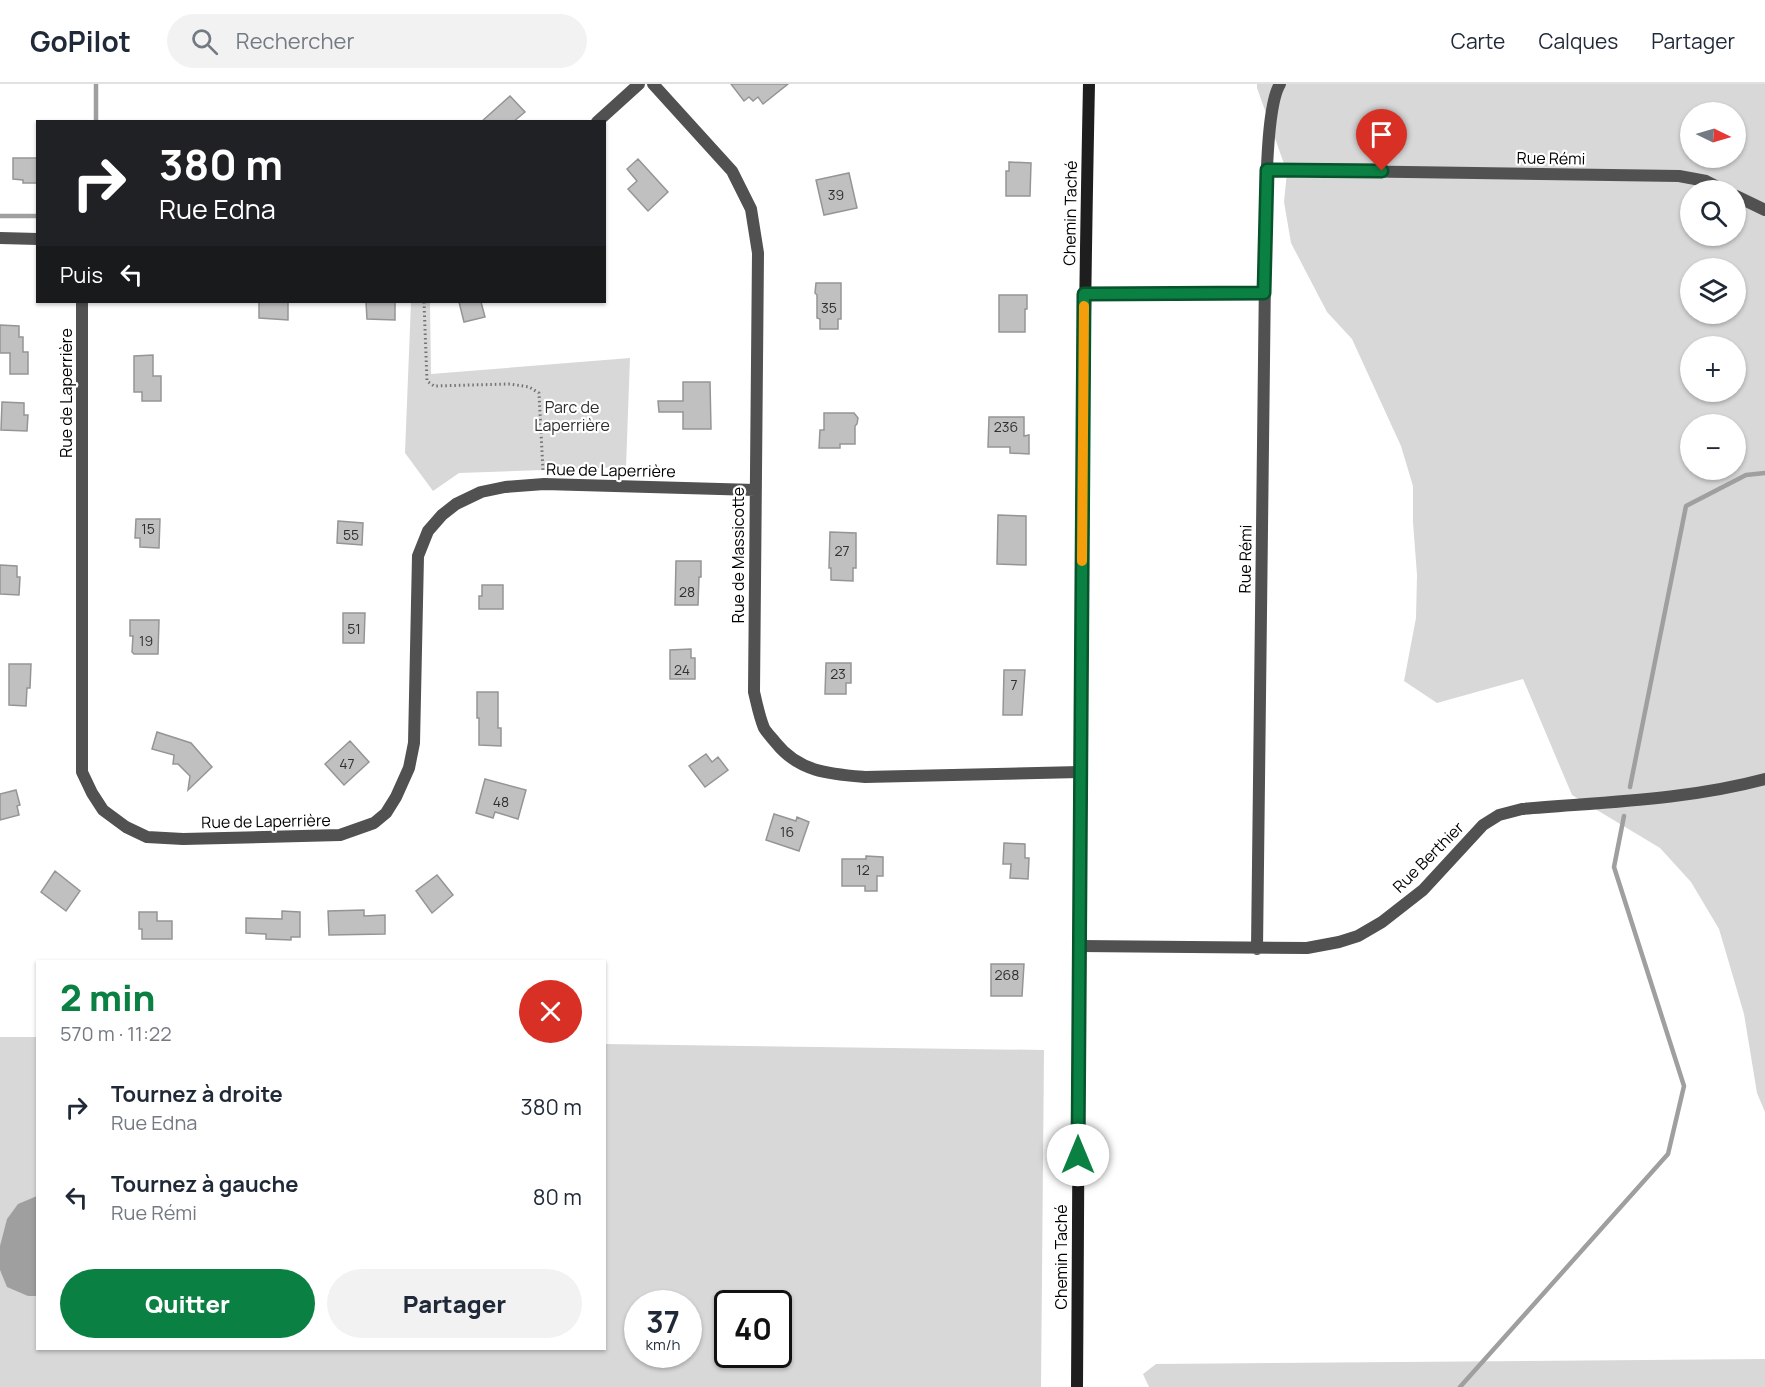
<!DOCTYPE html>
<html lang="fr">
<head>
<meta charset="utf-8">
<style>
  :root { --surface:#fff; --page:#f2f2f3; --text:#1f2937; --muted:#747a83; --line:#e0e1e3; --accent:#0b8043 }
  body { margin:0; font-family:Manrope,sans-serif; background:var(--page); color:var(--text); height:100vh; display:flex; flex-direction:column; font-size:22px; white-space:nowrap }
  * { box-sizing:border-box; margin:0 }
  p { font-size:20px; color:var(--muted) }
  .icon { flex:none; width:33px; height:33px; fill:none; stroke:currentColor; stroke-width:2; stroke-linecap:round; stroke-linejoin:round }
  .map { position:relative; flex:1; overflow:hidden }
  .drawer { position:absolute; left:36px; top:876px; width:570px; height:390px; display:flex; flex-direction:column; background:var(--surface); border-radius:0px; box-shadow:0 2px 4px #0004 }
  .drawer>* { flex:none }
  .hud { position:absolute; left:36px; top:36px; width:570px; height:183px; border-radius:0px; box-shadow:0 2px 4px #0004; background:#202124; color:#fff; overflow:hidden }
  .needle { width:39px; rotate:95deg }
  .buttons { position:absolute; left:1680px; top:18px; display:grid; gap:12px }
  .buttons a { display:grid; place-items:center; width:66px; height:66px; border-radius:50%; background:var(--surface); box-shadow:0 2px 4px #0004; font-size:30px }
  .speed { position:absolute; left:624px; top:1206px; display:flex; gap:12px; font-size:30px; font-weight:700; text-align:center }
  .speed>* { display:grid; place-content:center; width:78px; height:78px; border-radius:50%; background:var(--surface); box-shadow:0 2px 4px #0004; line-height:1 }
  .speed small { font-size:15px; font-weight:400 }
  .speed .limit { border:3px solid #111; border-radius:9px; background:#fff; color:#111 }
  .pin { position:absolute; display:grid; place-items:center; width:51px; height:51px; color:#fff; margin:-62px -26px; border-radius:50% 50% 50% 0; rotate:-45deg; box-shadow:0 0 6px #0007 }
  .pin .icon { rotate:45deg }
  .me { position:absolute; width:66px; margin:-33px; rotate:0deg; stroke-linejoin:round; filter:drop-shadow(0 0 4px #0008) }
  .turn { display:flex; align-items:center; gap:21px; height:126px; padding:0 24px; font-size:27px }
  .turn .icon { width:78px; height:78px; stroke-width:2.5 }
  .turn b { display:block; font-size:42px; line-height:51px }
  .then { display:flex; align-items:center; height:57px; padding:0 24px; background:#0003; gap:12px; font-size:22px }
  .round { display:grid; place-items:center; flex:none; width:63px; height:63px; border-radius:32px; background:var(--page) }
  .overview { display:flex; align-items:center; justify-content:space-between; height:102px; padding:0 24px }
  h1 { font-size:36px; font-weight:800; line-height:45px; color:var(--accent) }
  .button { display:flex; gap:12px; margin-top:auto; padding:12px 24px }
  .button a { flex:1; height:69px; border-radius:36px; background:var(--accent); color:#fff; font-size:24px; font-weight:800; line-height:69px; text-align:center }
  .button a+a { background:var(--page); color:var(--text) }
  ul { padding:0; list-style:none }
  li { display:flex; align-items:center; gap:18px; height:90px; padding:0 24px }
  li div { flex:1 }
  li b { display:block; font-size:22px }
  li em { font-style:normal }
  header { display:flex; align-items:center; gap:36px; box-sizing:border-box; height:84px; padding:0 30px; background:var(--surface); border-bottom:2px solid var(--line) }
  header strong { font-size:28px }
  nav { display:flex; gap:33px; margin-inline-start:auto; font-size:21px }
  .search { width:420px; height:54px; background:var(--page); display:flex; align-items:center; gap:15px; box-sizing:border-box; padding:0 21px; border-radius:33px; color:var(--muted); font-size:22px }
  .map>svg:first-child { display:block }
  .green { fill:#d8d8d8; fill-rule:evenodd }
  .water { fill:#9f9f9f }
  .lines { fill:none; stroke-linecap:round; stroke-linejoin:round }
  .stream { stroke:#9f9f9f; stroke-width:4.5 }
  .building { fill:#c0c0c0; stroke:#959595; stroke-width:1.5 }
  .path { stroke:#737373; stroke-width:3; stroke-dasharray:1.5 3; stroke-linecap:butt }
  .street { stroke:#515151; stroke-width:12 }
  .secondary { stroke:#1e1e1e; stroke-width:12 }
  .route-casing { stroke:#07532c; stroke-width:15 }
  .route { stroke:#0b8043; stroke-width:10 }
  .slow { stroke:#f59e0b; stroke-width:10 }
  .labels { text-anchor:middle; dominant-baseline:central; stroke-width:4.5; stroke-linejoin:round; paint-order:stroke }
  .number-label { font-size:14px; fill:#303030 }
  .street-label { font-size:16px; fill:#000; stroke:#fff }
  .park-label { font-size:16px; fill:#2f2f2f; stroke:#fff }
</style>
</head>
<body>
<header>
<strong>GoPilot</strong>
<div class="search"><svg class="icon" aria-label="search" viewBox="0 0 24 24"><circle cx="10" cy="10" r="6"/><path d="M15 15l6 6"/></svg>Rechercher</div>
<nav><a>Carte</a><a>Calques</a><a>Partager</a></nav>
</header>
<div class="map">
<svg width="1765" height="1303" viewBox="0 0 1765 1303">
  <rect width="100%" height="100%" fill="#fff"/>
  <path class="green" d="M1257 0H1765V1028L1757 1009 1744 930 1719 845 1691 798 1660 764 1572 711 1523 595 1437 619 1404 597 1416 534 1417 491 1413 438V402L1401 362 1352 255 1327 228 1291 159 1284 118 1287 88 1257 4ZM1690 28H1736V74H1690ZM1690 106H1736V152H1690ZM1690 184H1736V230H1690ZM1690 262H1736V308H1690ZM1690 340H1736V386H1690Z
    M411 218H430L431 290 630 274 626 383 459 389 433 407 405 369Z
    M0 953H37L38 1264H604L605 960 1044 966 1041 1303H0ZM638 1220H688V1270H638ZM728 1220H778V1270H728Z
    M1765 1275V1303H1149L1143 1290 1156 1280Z"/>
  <path class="water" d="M37 1112V1212H28L7 1203 0 1186V1162L7 1135 18 1120Z"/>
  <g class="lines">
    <path class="stream" d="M96 38V0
      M0 132H38
      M1630 703 1686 422 1746 391 1765 389
      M1460 1303 1668 1070 1684 1002 1614 783 1624 732"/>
  </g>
  <path class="building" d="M731 0H788L763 20 758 13 753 17 749 13 744 17Z
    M510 12 525 28 513 38H481Z
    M13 74H38V99H23V96L13 95Z
    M638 75 668 108 648 127 628 105 637 97 627 85Z
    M1009 78 1031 79 1030 112H1006V87H1009Z
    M849 89 857 124 824 131 816 96Z
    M816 199H841V235H838V245H820V235L817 234V211L815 209Z
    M999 211H1027V225H1025V248H999Z
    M259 218H288V236L259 234Z
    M366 218H395V236L367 235Z
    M459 218H481L485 233 464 238Z
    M0 241 19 242V253H23V268H28V290H10V269H0Z
    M153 271V292H161V317H142V308H134V272Z
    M683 298H710L711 345H683V328H659L658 317H683Z
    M2 318 24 319V331H28L27 347 1 346Z
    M824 329H854L858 334 857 340 855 342V360H840V364H819L820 346H824Z
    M989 333H1024V352L1029 351V370L1010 369V363H988Z
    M998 431 1026 432V481L997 480Z
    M136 435H160L159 464 140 463V454H135Z
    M338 437 363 439 362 461 337 459Z
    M830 448 856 449V484H853V497L831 496V484H829Z
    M676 477H701V493H699L698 521H675Z
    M0 481 17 482V493H20L19 511 0 510Z
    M482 501H503V525H479V512H482Z
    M343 529H365L364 559H343Z
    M130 536H159L158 570H134L132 568 133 552H130Z
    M691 565V574H695V595H670V566Z
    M826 579H851V599H846V610H825Z
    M9 580H31L30 604H27L26 622 9 621Z
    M1004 586H1025L1022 631H1003Z
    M477 608H498V644H501V662L479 661V634H477Z
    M157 648 191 659 212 683 188 706 190 692 178 680H173L174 671 152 665Z
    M350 657 369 678 344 701 325 680Z
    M706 670 712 678 718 673 728 686 705 703 689 682Z
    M485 695 526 706 518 735 495 728 493 734 476 729Z
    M16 706 20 721 17 722 19 731 0 736V710Z
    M774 730 796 737 797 733 809 738 799 767 766 756Z
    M1004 759 1025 760V774H1029L1028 795 1010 794 1011 780H1003Z
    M866 772 883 773V792H877V807H865V802H842V775H866Z
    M55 787 80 807 66 827 41 808Z
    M437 791 453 811 432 829 416 807Z
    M364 826V832L385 831V850L329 851 328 827Z
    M282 827 300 828V853H291V856L266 855V850L246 849V834L282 835Z
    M139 828H157V837H172V855H142V845H139Z
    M991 880H1024L1022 912H991Z"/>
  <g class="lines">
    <path class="path" d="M424 218 427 297 434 302 510 300 529 303 539 309 543 387"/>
    <path class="street" d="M653 0 732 87 751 125 758 169 754 608C757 620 759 632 764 644 767 649 772 654 776 659 799 688 830 690 865 693L1080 688
      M597 38 639 0
      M1267 86 1679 92 1706 97 1724 106
      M1736 112 1765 126
      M0 154 38 155
      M1084 210 1264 209
      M82 218V688L92 709 103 726 126 743 147 753 183 755 340 751 374 739 386 729 396 713 409 684 414 659 418 472 428 447 442 431 456 420 481 408 505 403 544 400 755 406
      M1080 862 1307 864 1339 858 1358 852 1382 838 1423 806 1483 741 1499 731 1522 725C1603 718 1687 716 1765 695
      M1257 865 1266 108C1267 84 1268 19 1280 0"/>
    <path class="secondary" d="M1077 1303C1080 869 1080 434 1089 0"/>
  </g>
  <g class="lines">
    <defs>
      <path id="route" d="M1078 1071 1084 210 1264 209 1267 86 1382 87"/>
    </defs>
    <use href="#route" class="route-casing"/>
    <use href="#route" class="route"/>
    <path class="slow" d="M1082 477 1084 222"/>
  </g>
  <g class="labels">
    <g class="number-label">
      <text x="836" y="110">39</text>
      <text x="829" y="223">35</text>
      <text x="1006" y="342">236</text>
      <text x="148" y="444">15</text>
      <text x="351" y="450">55</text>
      <text x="842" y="466">27</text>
      <text x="687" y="507">28</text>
      <text x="354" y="544">51</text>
      <text x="146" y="556">19</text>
      <text x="682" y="585">24</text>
      <text x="838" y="589">23</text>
      <text x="1014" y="600">7</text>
      <text x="347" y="679">47</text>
      <text x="501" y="717">48</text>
      <text x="787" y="747">16</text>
      <text x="863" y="785">12</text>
      <text x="1007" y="890">268</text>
    </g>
    <g class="street-label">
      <text transform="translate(1551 74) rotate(1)">Rue Rémi</text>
      <text transform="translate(1070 129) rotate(-89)">Chemin Taché</text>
      <text transform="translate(66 309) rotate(-90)">Rue de Laperrière</text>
      <text transform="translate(611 386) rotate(1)">Rue de Laperrière</text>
      <text transform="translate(738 471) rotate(-90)">Rue de Massicotte</text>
      <text transform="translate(1245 475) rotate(-89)">Rue Rémi</text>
      <text transform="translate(266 737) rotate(-1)">Rue de Laperrière</text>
      <text transform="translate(1428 773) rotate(-45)">Rue Berthier</text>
      <text transform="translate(1061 1173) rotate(-90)">Chemin Taché</text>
    </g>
    <g class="park-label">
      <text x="572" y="323">Parc de<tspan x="572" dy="18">Laperrière</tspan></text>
    </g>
  </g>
</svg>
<div class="buttons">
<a><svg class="needle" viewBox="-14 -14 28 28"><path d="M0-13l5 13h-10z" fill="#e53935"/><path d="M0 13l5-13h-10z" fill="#747a83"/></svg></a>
<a><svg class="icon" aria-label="search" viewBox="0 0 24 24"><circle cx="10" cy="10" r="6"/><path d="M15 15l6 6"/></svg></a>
<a><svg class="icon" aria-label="layers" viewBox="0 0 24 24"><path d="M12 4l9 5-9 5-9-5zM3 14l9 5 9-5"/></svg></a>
<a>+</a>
<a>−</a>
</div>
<div class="speed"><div>37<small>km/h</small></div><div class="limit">40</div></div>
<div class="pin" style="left:1382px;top:87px;background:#d93025"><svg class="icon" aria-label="arrive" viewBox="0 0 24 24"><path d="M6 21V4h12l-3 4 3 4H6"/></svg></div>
<svg class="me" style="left:1078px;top:1071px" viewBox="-20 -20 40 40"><circle r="19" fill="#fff"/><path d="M0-13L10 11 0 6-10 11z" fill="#0b8043"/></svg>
<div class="hud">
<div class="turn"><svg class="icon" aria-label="right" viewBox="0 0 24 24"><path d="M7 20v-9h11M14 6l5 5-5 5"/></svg><div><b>380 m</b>Rue Edna</div></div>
<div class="then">Puis<svg class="icon" aria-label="left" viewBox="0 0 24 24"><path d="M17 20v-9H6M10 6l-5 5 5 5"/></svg></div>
</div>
<section class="drawer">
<div class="overview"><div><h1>2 min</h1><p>570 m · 11:22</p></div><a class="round" style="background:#d93025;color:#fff"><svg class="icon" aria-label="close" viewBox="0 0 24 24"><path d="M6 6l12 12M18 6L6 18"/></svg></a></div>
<ul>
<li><svg class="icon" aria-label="right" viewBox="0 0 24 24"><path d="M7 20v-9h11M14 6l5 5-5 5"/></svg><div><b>Tournez à droite</b><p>Rue Edna</p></div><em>380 m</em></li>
<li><svg class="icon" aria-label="left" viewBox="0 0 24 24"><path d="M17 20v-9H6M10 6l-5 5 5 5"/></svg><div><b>Tournez à gauche</b><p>Rue Rémi</p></div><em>80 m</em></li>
</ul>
<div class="button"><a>Quitter</a><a>Partager</a></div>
</section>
</div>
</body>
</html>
